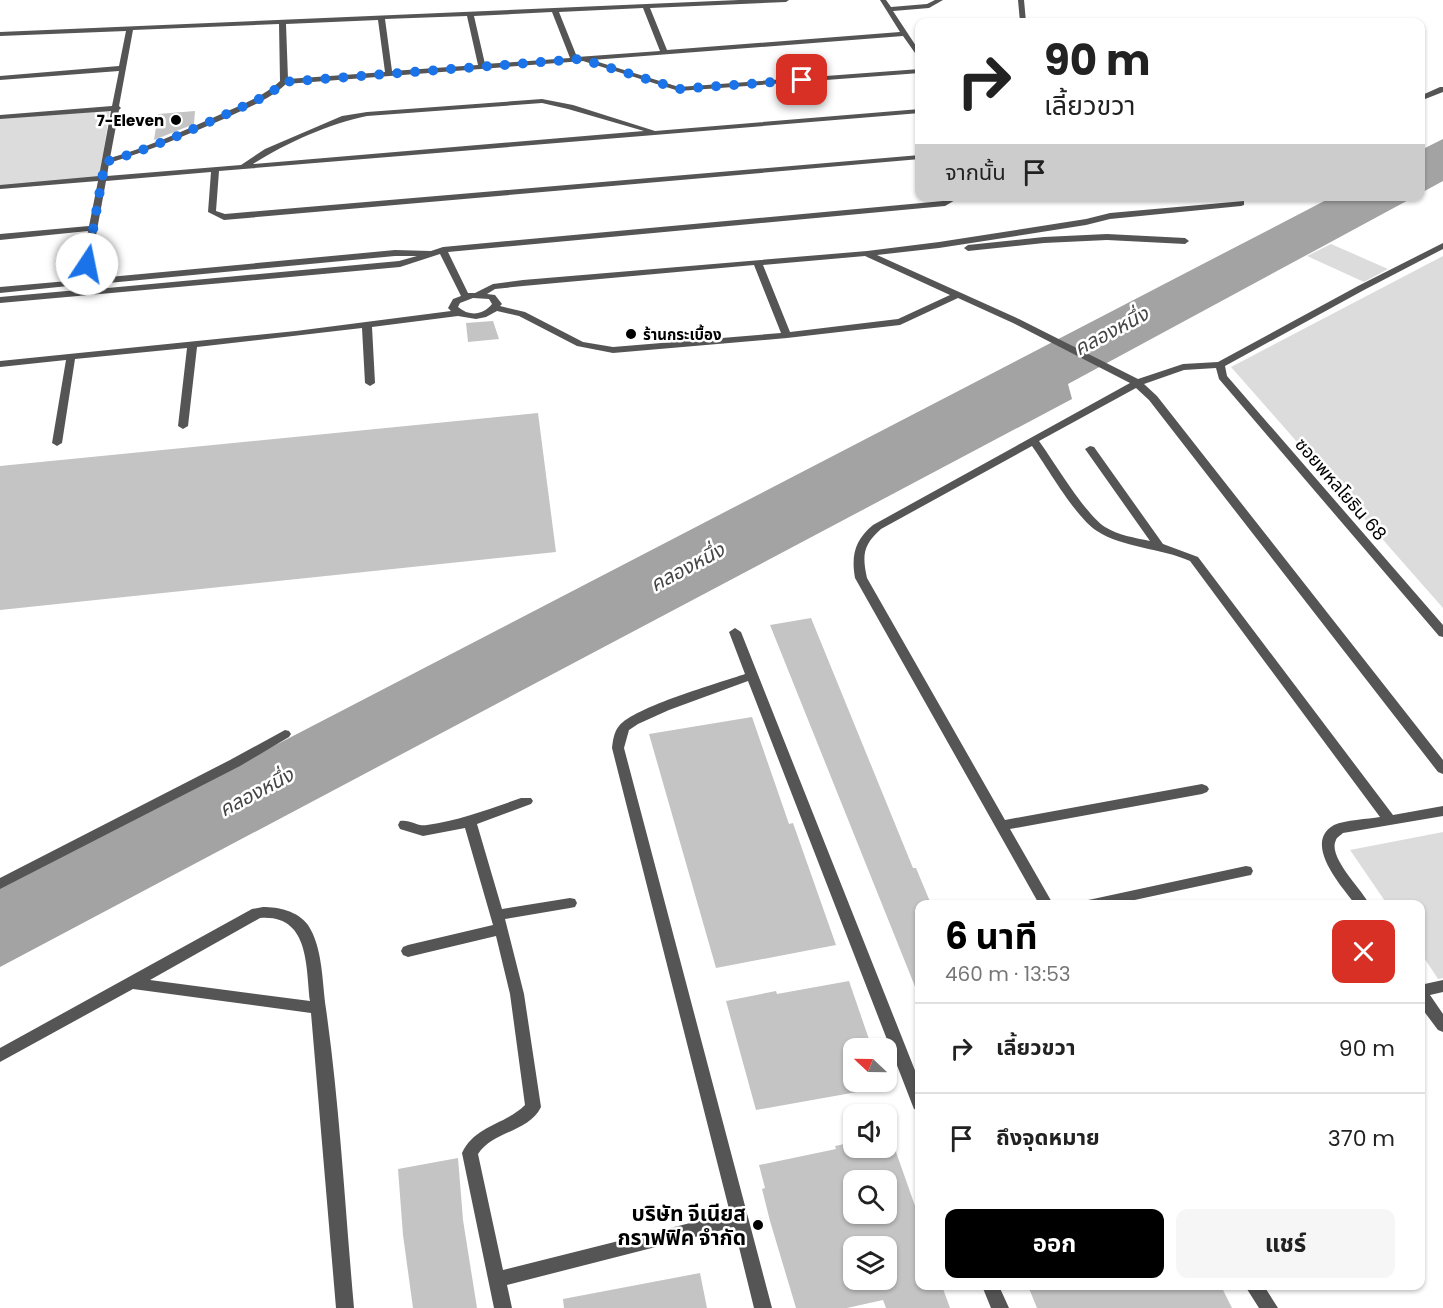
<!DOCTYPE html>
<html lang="th">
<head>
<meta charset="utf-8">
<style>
  :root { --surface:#fff; --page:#f6f6f6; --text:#222; --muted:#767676; --line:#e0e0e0; --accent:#000 }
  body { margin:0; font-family:Poppins,"Noto Sans Thai",sans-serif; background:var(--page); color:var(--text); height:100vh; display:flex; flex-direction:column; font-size:22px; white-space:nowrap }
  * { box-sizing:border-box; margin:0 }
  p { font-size:20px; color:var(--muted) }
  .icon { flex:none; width:33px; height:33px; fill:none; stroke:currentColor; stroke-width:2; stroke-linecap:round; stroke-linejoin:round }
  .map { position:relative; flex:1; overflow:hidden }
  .details { position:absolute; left:915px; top:900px; width:510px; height:390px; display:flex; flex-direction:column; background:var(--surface); border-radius:12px; box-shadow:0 2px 4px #0004 }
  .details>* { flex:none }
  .guide { position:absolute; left:915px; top:18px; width:510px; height:183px; border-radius:12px; box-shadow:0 2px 4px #0004; background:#fff; color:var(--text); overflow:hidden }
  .needle { width:39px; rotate:292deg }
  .tools { position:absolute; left:843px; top:1038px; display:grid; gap:12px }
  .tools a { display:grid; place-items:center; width:54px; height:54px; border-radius:12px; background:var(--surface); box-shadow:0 2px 4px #0004; font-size:30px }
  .pin { position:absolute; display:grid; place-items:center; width:51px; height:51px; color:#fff; margin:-26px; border-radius:12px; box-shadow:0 3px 9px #0006 }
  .me { position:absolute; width:66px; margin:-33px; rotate:11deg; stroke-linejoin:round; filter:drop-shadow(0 0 4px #0008) }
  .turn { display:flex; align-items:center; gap:21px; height:126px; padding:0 30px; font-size:27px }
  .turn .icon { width:78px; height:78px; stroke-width:2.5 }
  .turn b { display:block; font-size:42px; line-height:51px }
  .then { display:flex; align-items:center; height:57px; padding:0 30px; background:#0003; gap:12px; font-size:22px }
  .round { display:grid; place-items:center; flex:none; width:63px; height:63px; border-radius:12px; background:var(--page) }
  .summary { display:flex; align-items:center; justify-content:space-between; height:102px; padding:0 30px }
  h1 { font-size:36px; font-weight:700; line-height:45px; color:var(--accent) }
  .cta { display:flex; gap:12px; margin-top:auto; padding:12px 30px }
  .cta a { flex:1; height:69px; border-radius:12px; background:var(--accent); color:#fff; font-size:24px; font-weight:700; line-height:69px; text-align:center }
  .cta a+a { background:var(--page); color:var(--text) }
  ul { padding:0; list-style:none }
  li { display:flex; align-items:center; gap:18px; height:90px; padding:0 30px; border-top:2px solid var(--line) }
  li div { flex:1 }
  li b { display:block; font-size:22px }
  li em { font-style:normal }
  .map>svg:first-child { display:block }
  .green { fill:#dcdcdc }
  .water { fill:#a3a3a3 }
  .building { fill:#c4c4c4; fill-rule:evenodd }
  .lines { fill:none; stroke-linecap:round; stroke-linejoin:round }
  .street { fill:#555; fill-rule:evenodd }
  .route { stroke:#1a73e8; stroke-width:10; stroke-dasharray:0 18 }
  .poi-dot { fill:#000; stroke:#fff; stroke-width:2 }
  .labels { text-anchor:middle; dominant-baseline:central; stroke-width:5; stroke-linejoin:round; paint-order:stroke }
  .far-poi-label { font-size:15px; font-weight:bold; fill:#000; stroke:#fff; text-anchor:end }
  .street-label { font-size:18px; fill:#000; stroke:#fff }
  .water-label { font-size:20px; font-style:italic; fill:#444; stroke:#fff }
  .near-poi-label { font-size:21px; font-weight:bold; fill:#000; stroke:#fff; text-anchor:end }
</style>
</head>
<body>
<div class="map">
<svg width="1443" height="1308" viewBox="0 0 1443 1308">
  <rect width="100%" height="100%" fill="#fff"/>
  <path class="green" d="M110 110 99 180 0 189V118Z
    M1331 244 1388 269 1364 282 1307 256Z
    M1443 256V608L1231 367Z
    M1443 832V978L1438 979 1421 953 1420 904H1387L1350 850Z"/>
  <path class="water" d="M1443 139V181L1421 193V150Z
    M1332 197H1414L1068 384 1072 399 0 967V888Z"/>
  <path class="building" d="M195 111 194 124 154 140 158 114Z
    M493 321 499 339 468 342 466 323Z
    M538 413 556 552 0 610V466Z
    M811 618 913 868H916L931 904H920V999L770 625Z
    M752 717 789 824 793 823 836 945 716 968 649 734Z
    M849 981 872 1048H854V1082H883L885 1087 756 1110 726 1001 776 991 777 994Z
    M890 1135 920 1220V1286H942L950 1308H886L883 1300 847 1308H796L770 1221 762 1189 765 1188 759 1165 836 1149 835 1146 854 1142V1148H886V1136ZM854 1180H886V1214H854ZM854 1246H886V1280H854Z
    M458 1158 463 1220 477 1308H413L403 1235 398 1169Z
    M700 1273 707 1308H564L563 1299Z
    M1028 1286H1221L1232 1308H1037Z"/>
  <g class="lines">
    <path class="street" d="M739 0H789L786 2 650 8 667 50 900 32 880 0H886L891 7 927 4 935 0H943L929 8 893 11 920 52V60L903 36 592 60 679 87 920 69V73L679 91 583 61 286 84C269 100 247 108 226 118 187 135 149 151 109 163L107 176 241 165 265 149 342 116 367 112 542 99 573 105 655 131 920 109V113L219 171 216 211 225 214 920 155V159L224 220 208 212 211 172 106 181 88 279 395 250 431 251 443 247 943 201 951 196H962L945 206 448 252 468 293H475L493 284 523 280 867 251 939 242 1086 219 1110 213 1244 201V205L1241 206 1110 219 1086 225 939 248 877 255 1019 319 1138 379 1183 364 1218 362 1358 286 1443 243V249L1364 290 1225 366 1227 376 1443 625V637L1439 636 1219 379 1216 368 1184 370 1144 384 1157 396 1443 760V774L1438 772 1149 400 1136 388 1039 441C1055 463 1085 514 1105 527 1118 535 1135 538 1150 541L1085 449 1090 446 1094 447 1163 544 1198 557 1393 815 1443 806V816L1343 833C1341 835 1336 838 1336 840 1327 857 1363 890 1369 904H1355C1342 887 1302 843 1334 825 1345 820 1368 819 1380 817L1190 561C1161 548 1123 548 1097 531 1076 518 1047 467 1032 446L881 529C863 545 862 555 867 578L1005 820 1202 784 1207 786 1209 789 1207 792 1202 794 1010 829 1053 904H1039L855 578C851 555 855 540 873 525L1130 383 1013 323 958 298 900 325 787 338 613 353 577 346 519 316 497 311 486 317 476 319 458 316 372 327 375 383 370 386 365 383 362 328 197 347 188 426 183 429 178 426 187 348 75 359 62 443 57 446 52 443 66 360 0 367V361L296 331 451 311 448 308 453 299 461 296 440 254 400 267 0 303V297L78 290V285L0 293V287L79 280 88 231 0 240V234L89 226 98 181 0 189V185L99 176 111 111 0 119V115L112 106 119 71 0 80V76L119 66 126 31 0 36V32ZM643 8 660 51 577 57 559 12ZM552 12 570 58 485 64 474 16ZM467 16 478 65 392 71 385 19ZM378 20 385 72 288 79 286 24ZM279 24 280 81C263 97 240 105 219 115 183 131 148 147 110 158L119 110 121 108 119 106 133 30ZM542 103 568 109 644 131 253 164C284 144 331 123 367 116ZM395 256H417L399 261 86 290 87 285ZM865 256 950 295 898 319 790 332 763 265ZM754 265 781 333 613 347 583 342 525 312 500 306 502 304 495 295 487 294 495 289 523 286ZM473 298 489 299 492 304C483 315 470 317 458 307L460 303Z
      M1018 0H1024L1026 22H1020Z
      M1440 87H1443V92L1420 101V96Z
      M1107 234 1185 238 1189 241 1185 244 1107 240 1044 243 968 251 964 248 968 245 1044 237Z
      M735 628 741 632 920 1083V1111L914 1109 912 1104 748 681 669 710 638 724 629 730 624 748 772 1308H754L734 1227 507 1285 512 1308H494L462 1153C475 1125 505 1125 525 1105L510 994 496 936 408 957 403 955 401 951 403 947 408 945 493 925 465 828 423 836 400 829 398 825 400 821C410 819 418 827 427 825 460 820 490 809 521 798H531L533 801 531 804 477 824 502 909 570 898 575 899 577 903 575 907 570 908 505 919 524 994 541 1107C529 1132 493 1131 478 1154L503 1270 730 1213 612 748C613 740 614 732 619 726 634 707 719 683 745 674L729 632Z
      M285 730 289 731 291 734 289 737 240 766 0 889V878L230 760Z
      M1246 866 1251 867 1253 871 1251 875 1246 876 1116 904H1086L1088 900 1093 899Z
      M263 907C278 907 298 911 308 925 323 948 322 982 326 1009 340 1108 345 1208 354 1308H336L311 1013 133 989 0 1062V1048L252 909ZM260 918C309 914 306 965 310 1001L150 980Z
      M1443 980V992L1430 995 1443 1014V1032L1438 1030 1420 1006V985Z
      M982 1286H999L1009 1308H991Z
      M1245 1286H1264L1278 1308H1259Z"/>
  </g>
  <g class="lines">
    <path class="route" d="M87 264 105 162C148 150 187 132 227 114 245 105 269 97 284 82L581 59 679 89 802 80"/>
  </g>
  <g class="poi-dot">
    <circle cx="176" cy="120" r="6"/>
    <circle cx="631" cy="334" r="6"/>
    <circle cx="758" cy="1225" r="6"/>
  </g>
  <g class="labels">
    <g class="far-poi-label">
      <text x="164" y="120">7-Eleven</text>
      <text x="643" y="334" text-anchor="start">ร้านกระเบื้อง</text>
    </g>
    <g class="street-label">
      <text transform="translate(1341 489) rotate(49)">ซอยพหลโยธิน 68</text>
    </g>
    <g class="water-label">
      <text transform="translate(1111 331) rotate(-28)">คลองหนึ่ง</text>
      <text transform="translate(687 567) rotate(-28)">คลองหนึ่ง</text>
      <text transform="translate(256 792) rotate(-28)">คลองหนึ่ง</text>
    </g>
    <g class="near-poi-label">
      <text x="746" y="1213">บริษัท จีเนียส<tspan x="746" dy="24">กราฟฟิค จำกัด</tspan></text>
    </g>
  </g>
</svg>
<div class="tools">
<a><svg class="needle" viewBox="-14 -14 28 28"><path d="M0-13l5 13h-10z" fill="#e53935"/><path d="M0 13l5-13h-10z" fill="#767676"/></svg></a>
<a><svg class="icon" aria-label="sound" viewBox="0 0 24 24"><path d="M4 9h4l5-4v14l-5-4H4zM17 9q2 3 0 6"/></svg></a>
<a><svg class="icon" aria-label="search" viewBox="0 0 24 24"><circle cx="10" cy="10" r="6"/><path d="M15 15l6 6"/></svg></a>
<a><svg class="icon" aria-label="layers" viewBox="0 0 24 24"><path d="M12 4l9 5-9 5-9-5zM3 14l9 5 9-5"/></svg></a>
</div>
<div class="pin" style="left:802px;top:80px;background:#d93025"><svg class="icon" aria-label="arrive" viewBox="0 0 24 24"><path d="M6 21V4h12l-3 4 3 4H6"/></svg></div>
<svg class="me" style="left:87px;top:264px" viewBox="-20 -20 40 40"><circle r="19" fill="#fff"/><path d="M0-13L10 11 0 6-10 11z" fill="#1a73e8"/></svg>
<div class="guide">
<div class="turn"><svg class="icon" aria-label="right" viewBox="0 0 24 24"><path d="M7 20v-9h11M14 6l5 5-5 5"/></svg><div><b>90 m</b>เลี้ยวขวา</div></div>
<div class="then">จากนั้น<svg class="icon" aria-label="arrive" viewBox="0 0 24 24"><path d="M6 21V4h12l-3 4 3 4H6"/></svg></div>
</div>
<section class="details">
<div class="summary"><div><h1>6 นาที</h1><p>460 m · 13:53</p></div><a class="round" style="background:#d93025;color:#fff"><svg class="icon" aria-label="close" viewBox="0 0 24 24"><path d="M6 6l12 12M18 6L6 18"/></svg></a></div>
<ul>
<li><svg class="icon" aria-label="right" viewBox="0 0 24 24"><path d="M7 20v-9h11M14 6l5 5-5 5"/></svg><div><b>เลี้ยวขวา</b></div><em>90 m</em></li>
<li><svg class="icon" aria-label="arrive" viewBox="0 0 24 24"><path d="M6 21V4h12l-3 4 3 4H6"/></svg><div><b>ถึงจุดหมาย</b></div><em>370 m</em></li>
</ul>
<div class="cta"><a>ออก</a><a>แชร์</a></div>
</section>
</div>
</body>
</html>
